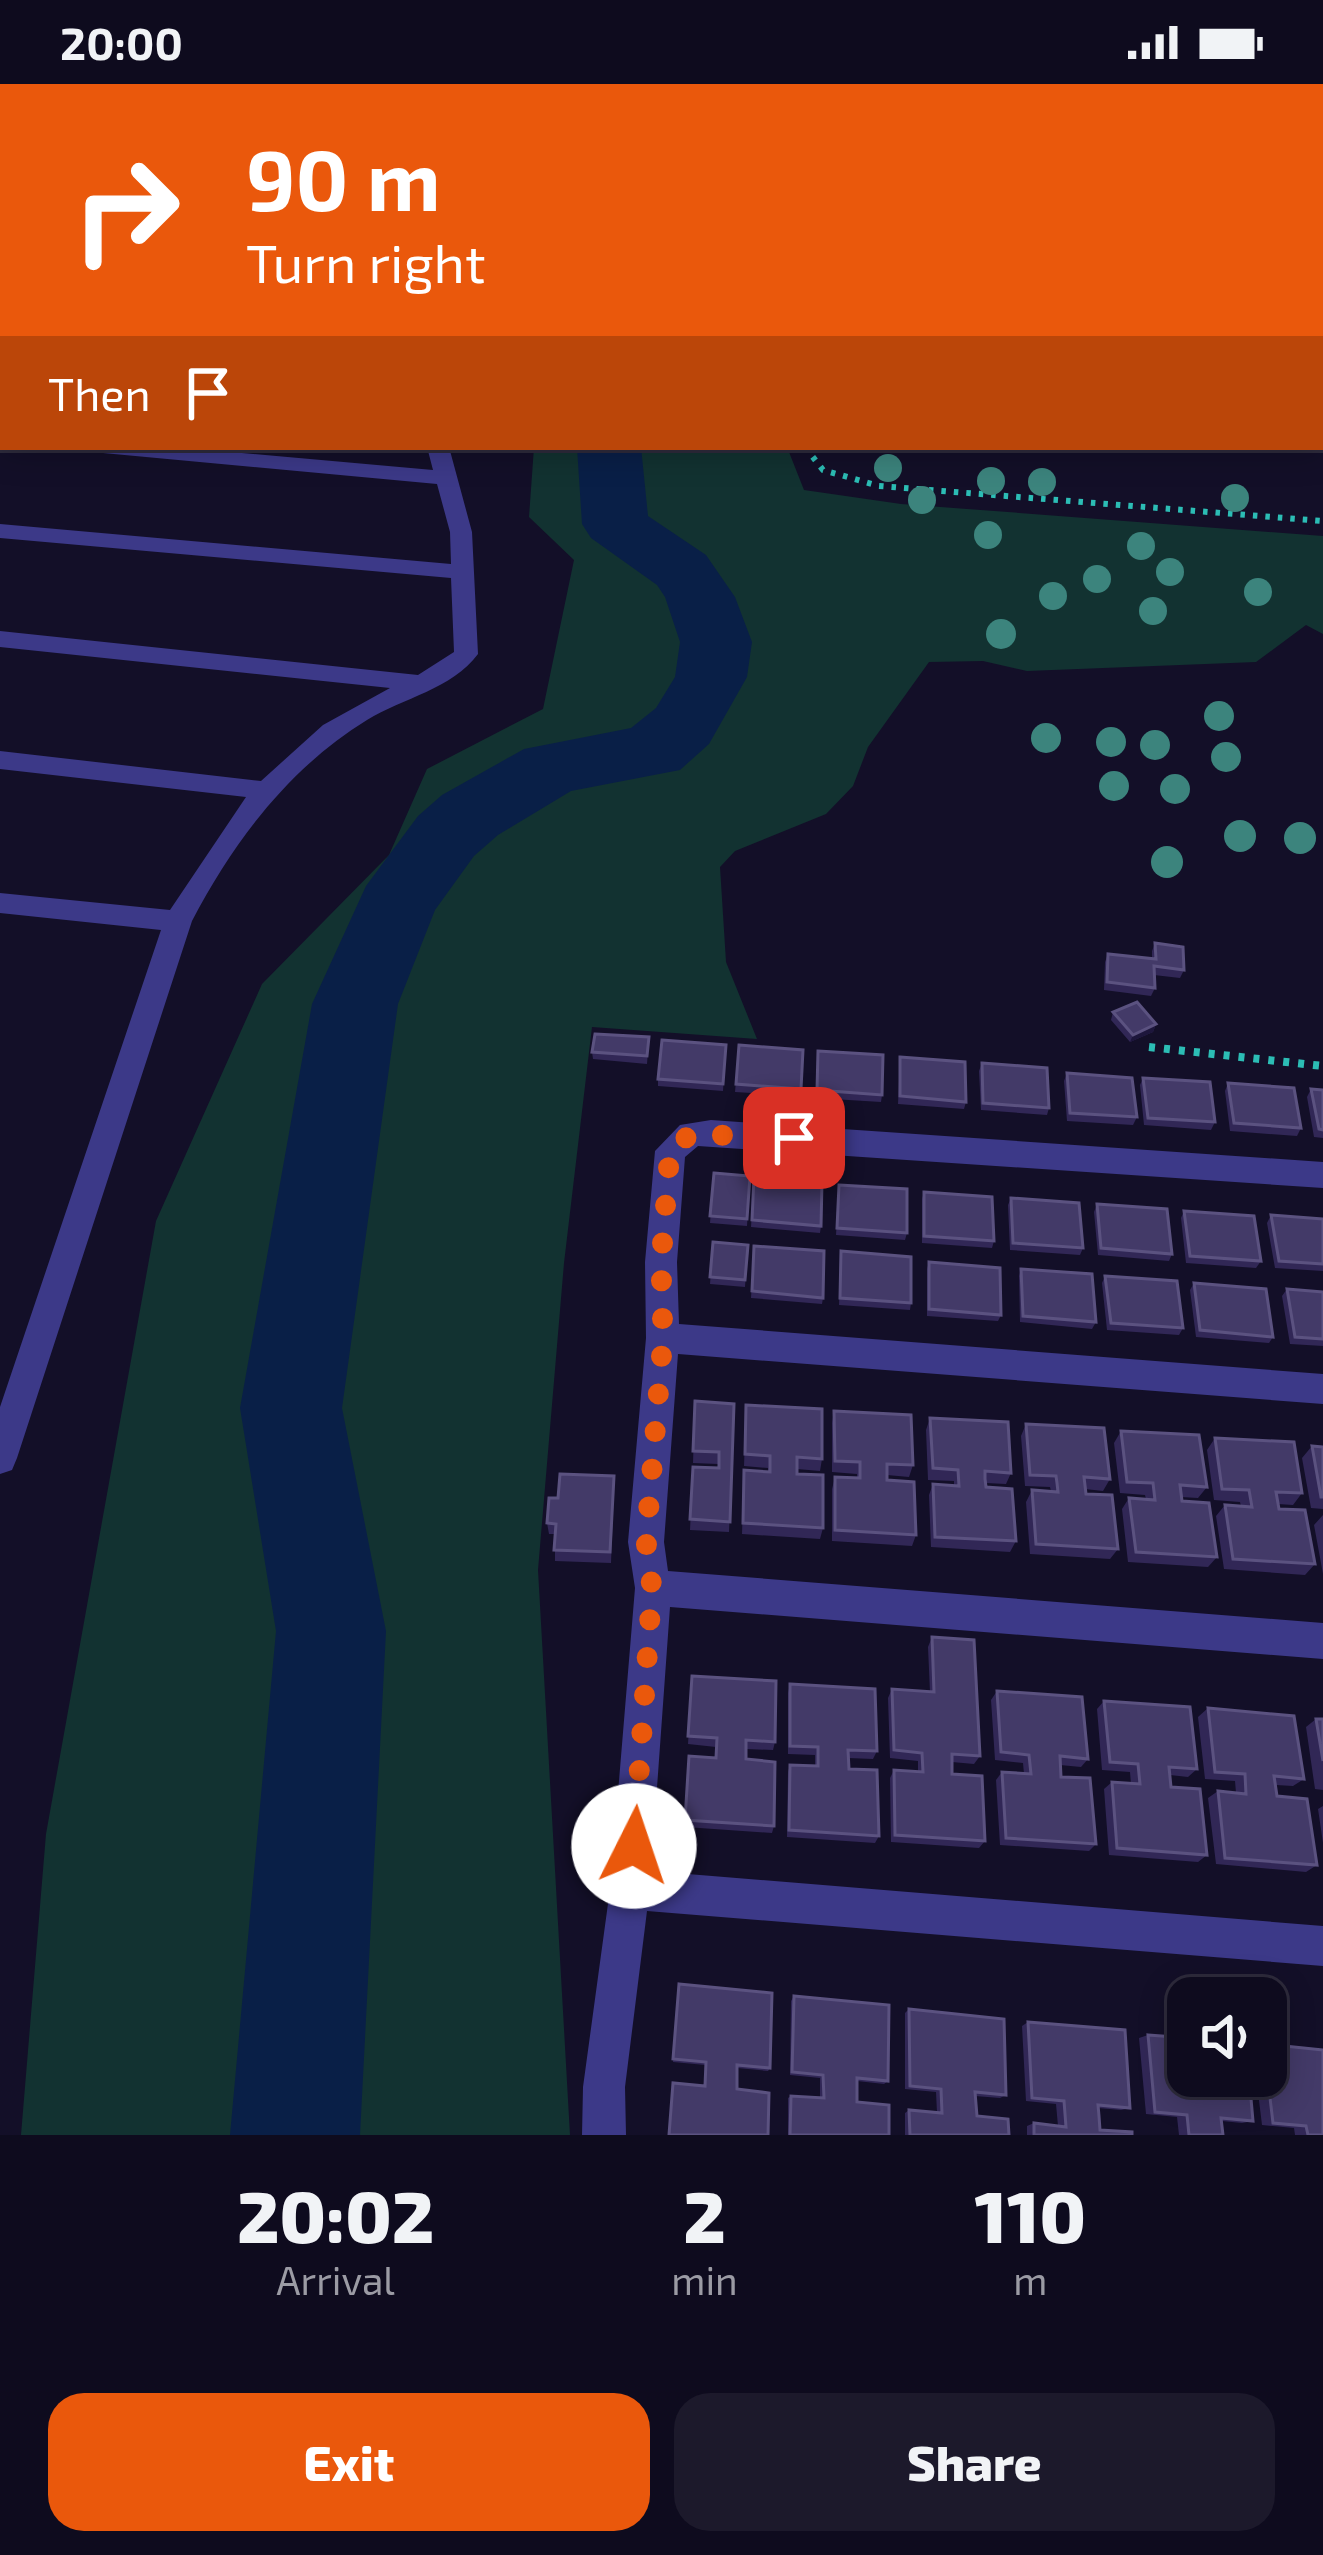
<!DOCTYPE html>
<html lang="en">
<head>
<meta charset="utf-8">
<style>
  :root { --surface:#0e0b1e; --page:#1c192b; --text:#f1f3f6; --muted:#9b9ba4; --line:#2e2b3c; --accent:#ea580c }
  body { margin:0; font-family:"Exo 2",sans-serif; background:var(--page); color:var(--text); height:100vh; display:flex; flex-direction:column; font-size:45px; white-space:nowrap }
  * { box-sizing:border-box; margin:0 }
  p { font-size:39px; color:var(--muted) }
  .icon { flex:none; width:66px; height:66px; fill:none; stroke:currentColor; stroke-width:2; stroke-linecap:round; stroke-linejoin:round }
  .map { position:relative; height:2051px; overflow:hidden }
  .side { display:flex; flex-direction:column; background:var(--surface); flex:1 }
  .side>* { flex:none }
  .hud { position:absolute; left:0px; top:0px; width:1323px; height:366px; box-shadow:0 6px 30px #0003,0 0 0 3px var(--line); background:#ea580c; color:#fff; overflow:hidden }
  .tools { position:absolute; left:1167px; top:1893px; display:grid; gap:24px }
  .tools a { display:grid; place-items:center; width:120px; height:120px; border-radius:24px; background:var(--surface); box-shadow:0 6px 30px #0003,0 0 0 3px var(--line); font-size:60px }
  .pin { position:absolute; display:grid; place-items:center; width:102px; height:102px; color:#fff; margin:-51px; border-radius:24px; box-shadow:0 6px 18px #0006 }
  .me { position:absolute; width:132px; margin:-66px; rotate:4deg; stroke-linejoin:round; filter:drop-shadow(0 0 9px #0008) }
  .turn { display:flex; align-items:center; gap:42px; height:252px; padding:0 48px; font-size:54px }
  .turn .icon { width:156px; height:156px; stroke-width:2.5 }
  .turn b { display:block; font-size:84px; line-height:102px }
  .then { display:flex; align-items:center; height:114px; padding:0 48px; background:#0003; gap:24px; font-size:45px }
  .eta { display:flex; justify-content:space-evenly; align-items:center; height:204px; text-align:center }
  .eta b { font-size:72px; font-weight:800; line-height:84px }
  .cta { display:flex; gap:24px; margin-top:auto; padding:24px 48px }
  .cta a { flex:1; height:138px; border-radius:36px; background:var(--accent); color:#fff; font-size:48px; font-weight:800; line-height:138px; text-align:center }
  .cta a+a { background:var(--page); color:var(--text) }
  .status { display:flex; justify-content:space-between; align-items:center; height:84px; padding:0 60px; background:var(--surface); direction:ltr }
  .status svg { height:33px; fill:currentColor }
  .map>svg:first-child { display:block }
  .green { fill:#123231 }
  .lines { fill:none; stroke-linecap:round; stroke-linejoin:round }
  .river { fill:#091f47; fill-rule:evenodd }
  .path-far1 { stroke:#2cbdb5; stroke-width:6; stroke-dasharray:4.5 8; stroke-linecap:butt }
  .path { stroke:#2cbdb5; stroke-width:8; stroke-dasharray:6 9; stroke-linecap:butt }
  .minor { fill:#3c3988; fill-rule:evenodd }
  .tree { fill:#3c847d }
  .wall { fill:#312756 }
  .shaded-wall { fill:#1d163c }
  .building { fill:#433a68; stroke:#5b5280; stroke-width:3 }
  .route { stroke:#ea580c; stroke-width:21; stroke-dasharray:0 37.8 }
</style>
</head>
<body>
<div class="status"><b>20:00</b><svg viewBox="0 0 49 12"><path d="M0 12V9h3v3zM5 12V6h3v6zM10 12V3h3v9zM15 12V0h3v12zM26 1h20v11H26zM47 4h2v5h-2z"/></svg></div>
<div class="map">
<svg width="1323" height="2051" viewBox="0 0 1323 2051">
  <rect width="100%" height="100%" fill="#130f28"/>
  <path class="green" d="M763 0H1323V240L1320 3Z
    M534 363H787L804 406 901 420 1323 452V550L1306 541 1256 578 1027 587 983 577 929 578 868 663 853 702 826 730 735 767 720 783 726 878 757 955 592 943 564 1179 538 1486 570 2051H21L46 1750 156 1137 262 900 389 771 427 685 543 625 574 476 529 433Z"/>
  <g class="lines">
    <path class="river" d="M848 0H898L900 3H850Z
      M577 363H641L648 432 706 471 735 513 752 558 747 593 709 660 680 686 571 707 498 751 474 772 435 826 398 920 342 1324 386 1547 360 2051H230L276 1547 240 1324 312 920 366 802 418 732 442 711 524 665 631 644 656 624 675 593 680 558 665 513 657 501 591 454 582 440Z"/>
    <path class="path-far1" d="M805 363 823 386 879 402 1323 437"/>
    <path class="path" d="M1149 963 1323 982"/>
    <path class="minor" d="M0 44H3V54H0Z
      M0 192 3 193V205L0 204Z
      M0 265H3V277H0Z
      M0 349H3V361H0Z
      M92 363H174L433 386 427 363H449L472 448 478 570C452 605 403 614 367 636 289 684 234 757 192 837L17 1374 12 1386 0 1390V1323L161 846 0 829V809L170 826 246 713 0 685V667L261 697 323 641 390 604 0 563V547L418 591 454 568 451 494 0 454V440L451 480 450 448 437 400 103 369Z
      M711 1036 1323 1078V1104L698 1062 685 1073 677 1178 679 1240 1323 1290V1320L678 1270 664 1458 668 1487 1323 1539V1575L670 1523 651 1787 1323 1842V1882L647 1827 625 2003 626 2051H582L583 2003 610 1805 635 1504 628 1458 646 1254 645 1178 655 1067 680 1041Z"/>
  </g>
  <g class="tree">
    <circle cx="888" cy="384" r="14"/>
    <circle cx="991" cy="397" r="14"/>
    <circle cx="1042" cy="398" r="14"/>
    <circle cx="1235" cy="414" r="14"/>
    <circle cx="922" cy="416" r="14"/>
    <circle cx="988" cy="451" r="14"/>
    <circle cx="1141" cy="462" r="14"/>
    <circle cx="1170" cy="488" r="14"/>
    <circle cx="1097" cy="495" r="14"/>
    <circle cx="1258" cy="508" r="14"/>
    <circle cx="1053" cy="512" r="14"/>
    <circle cx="1153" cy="527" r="14"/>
    <circle cx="1001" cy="550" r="15"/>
    <circle cx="1219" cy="632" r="15"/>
    <circle cx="1046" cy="654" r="15"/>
    <circle cx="1111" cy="658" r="15"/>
    <circle cx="1155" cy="661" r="15"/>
    <circle cx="1226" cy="673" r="15"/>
    <circle cx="1114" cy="702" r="15"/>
    <circle cx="1175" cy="705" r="15"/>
    <circle cx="1240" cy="752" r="16"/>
    <circle cx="1300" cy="754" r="16"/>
    <circle cx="1167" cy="778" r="16"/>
  </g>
  <path class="wall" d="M493 0H525L524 3H493Z
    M1155 859 1184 886 1180 894 1154 891 1155 904 1151 912 1104 906 1105 878 1108 870 1152 875V867Z
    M1113 928 1156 940 1153 948 1130 958 1111 936Z
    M649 953 647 980 593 975 592 968Z
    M726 961 723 1007 658 1002V995Z
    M739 961 801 1005V1012L735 1008Z
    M900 973 966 1018 964 1025 898 1020Z
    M817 975 882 1011 881 1018 816 1014Z
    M982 979 1049 1024 1047 1031 981 1026 979 987Z
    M1067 989 1137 1033 1133 1041 1067 1037 1064 997Z
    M1143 994 1215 1038 1211 1046 1144 1041 1140 1001Z
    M1228 999 1301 1044 1297 1052 1230 1047 1225 1007Z
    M1311 1005 1323 1006V1054L1314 1053 1307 1013Z
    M714 1089 750 1092 747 1142 710 1139Z
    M754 1093 821 1142 820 1149 751 1143Z
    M839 1101 907 1149 905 1156 836 1151Z
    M924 1108 994 1157 992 1164 922 1159V1115Z
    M1011 1114 1083 1164 1080 1171 1010 1166 1008 1121Z
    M1097 1120 1172 1170 1169 1177 1098 1171 1094 1128Z
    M1184 1127 1261 1177 1256 1184 1186 1179 1181 1134Z
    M1271 1131 1323 1135V1187L1275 1184 1267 1139Z
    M713 1158 748 1161 745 1203 710 1200Z
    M754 1162 823 1214 822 1220 751 1214Z
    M841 1167 911 1219 910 1226 839 1221Z
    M929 1178 1001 1231 998 1237 927 1232V1185Z
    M1021 1185 1096 1238 1092 1245 1020 1238 1019 1192Z
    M1105 1192 1183 1244 1179 1251 1107 1246 1102 1199Z
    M1194 1199 1273 1253 1269 1259 1196 1253 1190 1206Z
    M1287 1205 1323 1208V1262L1290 1260 1282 1212Z
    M695 1317 734 1320 729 1448 690 1446 693 1383 718 1384V1380L693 1379Z
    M746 1321 822 1375 820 1387 797 1385V1390L823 1444 820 1455 742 1450 744 1386 768 1388V1384L744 1382Z
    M834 1327 913 1381 909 1393 887 1391V1396L916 1451 912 1462 832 1457V1405L835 1393 857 1394V1390L832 1388V1339Z
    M930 1334 1011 1389 1006 1400 986 1399 1016 1457 1010 1468 931 1463 929 1411 933 1400 954 1402V1397L928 1396 926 1346Z
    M1026 1340 1110 1395 1103 1407 1085 1405 1086 1410 1118 1465 1110 1475 1030 1470 1026 1418 1032 1406 1051 1407 1050 1403 1025 1402 1021 1352Z
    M1121 1347 1207 1403 1198 1414 1181 1413 1217 1473 1208 1483 1128 1478 1122 1425 1129 1414 1146 1415 1145 1411 1120 1409 1114 1359Z
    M1215 1354 1302 1409 1293 1421 1278 1420 1279 1425 1315 1480 1305 1491 1224 1485 1216 1432 1225 1421 1241 1422 1240 1418 1214 1416 1207 1366Z
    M1312 1362 1323 1363V1425L1311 1424 1302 1374Z
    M614 1403 611 1479 555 1477V1450H549L547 1439 558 1414Z
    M1323 1431V1490L1314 1441Z
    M932 1553 980 1672 974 1680 952 1678V1690L985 1757 979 1764 891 1758 890 1694 894 1686 918 1688V1677L890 1674 888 1614 892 1605 930 1608 928 1563Z
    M692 1592 775 1658 773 1666 746 1665V1675L774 1742 772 1749 685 1743 689 1672 716 1674V1663L688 1660Z
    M790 1600 877 1667 873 1675 848 1674 849 1685 879 1752 875 1759 787 1753 788 1688 790 1681 815 1682V1671L788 1670V1609Z
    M997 1607 1088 1675 1081 1683 1060 1681 1061 1693 1096 1760 1089 1767 1000 1761 996 1696 1002 1688 1024 1690 1023 1679 995 1676 991 1616Z
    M1104 1617 1197 1685 1188 1693 1170 1691 1171 1703 1207 1771 1198 1778 1109 1771 1104 1705 1112 1698 1131 1700 1130 1688 1102 1686 1097 1625Z
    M1208 1624 1304 1695 1293 1702 1276 1701 1277 1712 1317 1781 1306 1788 1216 1780 1208 1714 1218 1707 1236 1709 1235 1697 1205 1695 1198 1633Z
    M1316 1635H1323V1706L1315 1705 1306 1643Z
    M1323 1722V1759L1318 1725Z
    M679 1900 770 1984 768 1987 673 1978Z
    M794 1912 888 1997 884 2000 857 1997V2018L889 2051H788V2014L791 2012 820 2014V1994L790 1991 791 1917Z
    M909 1925 1006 2011 1000 2014 975 2012 977 2032 1009 2051H905V2029L909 2026 937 2029 936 2008 905 2005V1929Z
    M1028 1938 1130 2024 1121 2026 1098 2024 1100 2046 1132 2051H1027V2042L1034 2039 1058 2042 1056 2020 1026 2017 1022 1942Z
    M1148 1951 1253 2037 1242 2039 1222 2037 1223 2051H1179L1177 2033 1146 2030 1139 1954Z
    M1266 1960 1323 2051H1295L1294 2044 1262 2041 1256 1992H1266Z"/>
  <path class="shaded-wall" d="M1156 940 1153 948 1130 958 1133 951Z"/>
  <path class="building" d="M72 0H99L98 3H70Z
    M113 0H159L157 3H111Z
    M166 0H225L223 3H165Z
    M1155 859 1183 863 1184 886 1154 882 1155 904 1107 898 1108 870 1156 875Z
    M1137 918 1156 940 1133 951 1113 928Z
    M595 950 649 953 647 972 592 968Z
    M662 956 726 961 723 1000 658 995Z
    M739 961 803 966 801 1005 736 1000Z
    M818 967 883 971 882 1011 817 1006Z
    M900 973 965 978 966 1018 900 1012Z
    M982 979 1047 984 1049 1024 983 1019Z
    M1067 989 1132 994 1137 1033 1070 1029Z
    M1143 994 1210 998 1215 1038 1148 1034Z
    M1228 999 1294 1004 1301 1044 1234 1039Z
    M1311 1005 1323 1006V1046L1319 1045Z
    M714 1089 750 1092 747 1135 710 1132Z
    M754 1093 822 1098 821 1142 752 1136Z
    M839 1101 907 1105V1149L837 1144Z
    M924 1108 992 1113 994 1157 924 1152Z
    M1011 1114 1079 1119 1083 1164 1013 1159Z
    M1097 1120 1167 1125 1172 1170 1101 1164Z
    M1184 1127 1254 1132 1261 1177 1190 1172Z
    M1271 1131 1323 1135V1180L1279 1177Z
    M713 1158 748 1161 745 1196 710 1193Z
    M754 1162 824 1167 823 1214 752 1207Z
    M841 1167 911 1173V1219L840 1214Z
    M929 1178 1000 1184 1001 1231 929 1225Z
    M1021 1185 1092 1190 1096 1238 1023 1232Z
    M1105 1192 1177 1197 1183 1244 1111 1239Z
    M1194 1199 1266 1205 1273 1253 1200 1246Z
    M1287 1205 1323 1208V1255L1295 1253Z
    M695 1317 734 1320 730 1438 690 1435 693 1383 719 1384V1368L693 1367Z
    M746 1321 822 1325V1375L797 1373V1390L823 1391V1444L743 1439 744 1386 770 1388V1372L745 1370Z
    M834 1327 911 1331 913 1381 887 1380V1396L914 1398 916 1451 835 1446V1393L860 1394V1378L835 1377Z
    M930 1334 1008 1338 1011 1389 985 1387V1395L986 1403 1012 1405 1016 1457 935 1453 933 1400 959 1402 958 1386 933 1384Z
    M1026 1340 1104 1344 1110 1395 1084 1393 1086 1410 1112 1411 1118 1465 1036 1460 1032 1406 1058 1408 1057 1399 1056 1392 1030 1391Z
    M1121 1347 1199 1351 1207 1403 1180 1401 1182 1417 1209 1419 1217 1473 1136 1468 1129 1414 1155 1416 1153 1399 1127 1398Z
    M1215 1354 1294 1358 1302 1409 1276 1408 1279 1425 1305 1426 1315 1480 1233 1475 1225 1421 1252 1423 1249 1406 1222 1405Z
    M1312 1362 1323 1363V1413H1321Z
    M560 1390 614 1392 610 1468 554 1466 556 1440 547 1439 549 1414H558Z
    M932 1553 974 1556 980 1672 952 1670V1690L982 1692 985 1757 895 1751 894 1686 923 1688 922 1669 894 1666 892 1605 934 1608Z
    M692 1592 776 1597 775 1658 746 1656V1675L775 1678 774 1742 685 1736 689 1672 716 1674 717 1654 688 1652Z
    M790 1600 875 1605 877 1667 848 1666 849 1685 877 1686 879 1752 789 1746 790 1681 818 1682V1663L790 1662Z
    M997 1607 1082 1613 1088 1675 1060 1672 1061 1693 1090 1694 1096 1760 1006 1754 1002 1688 1031 1690 1029 1671 1001 1668Z
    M1104 1617 1190 1623 1197 1685 1169 1683 1171 1703 1200 1705 1207 1771 1117 1764 1112 1698 1140 1700 1138 1680 1110 1678Z
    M1208 1624 1294 1632 1304 1695 1274 1692 1277 1712 1307 1715 1317 1781 1225 1774 1218 1707 1246 1710 1245 1690 1215 1688Z
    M1316 1635H1323V1677Z
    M679 1900 772 1909 770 1984 737 1981V2005L769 2009 768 2051H669L673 1999 705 2002 706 1978 673 1975Z
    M794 1912 889 1921 888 1997 857 1994V2018L889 2021V2051H790L791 2012 824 2014 823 1991 792 1988Z
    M909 1925 1004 1935 1006 2011 975 2008 977 2032 1008 2035 1009 2051H910L909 2026 942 2029 941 2005 910 2002Z
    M1028 1938 1125 1946 1130 2024 1098 2021 1099 2032 1100 2046 1132 2048V2051H1034V2039L1066 2043 1064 2017 1032 2014Z
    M1148 1951 1188 1954V1992H1249L1253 2037 1221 2034 1223 2051H1189L1187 2031 1155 2028Z
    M1266 1960 1323 1966V2051H1308L1306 2042 1273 2039 1266 1980Z"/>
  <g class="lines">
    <path class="route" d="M634 1762 652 1504 646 1457 663 1254 661 1178 670 1066 691 1050 794 1054"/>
  </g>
</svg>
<div class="tools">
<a><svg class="icon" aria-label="sound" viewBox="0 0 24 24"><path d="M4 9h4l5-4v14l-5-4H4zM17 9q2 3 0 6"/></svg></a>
</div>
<div class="pin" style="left:794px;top:1054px;background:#d93025"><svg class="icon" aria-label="arrive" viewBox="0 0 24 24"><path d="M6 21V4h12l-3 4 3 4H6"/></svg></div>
<svg class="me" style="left:634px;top:1762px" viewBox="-20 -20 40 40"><circle r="19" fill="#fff"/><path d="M0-13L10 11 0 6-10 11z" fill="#ea580c"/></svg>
<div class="hud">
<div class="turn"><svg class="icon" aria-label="right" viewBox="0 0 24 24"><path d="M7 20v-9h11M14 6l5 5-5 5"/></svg><div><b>90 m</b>Turn right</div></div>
<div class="then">Then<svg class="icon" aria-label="arrive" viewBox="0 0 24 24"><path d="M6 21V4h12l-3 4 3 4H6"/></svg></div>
</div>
</div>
<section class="side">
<div class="eta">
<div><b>20:02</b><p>Arrival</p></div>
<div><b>2</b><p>min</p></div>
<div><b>110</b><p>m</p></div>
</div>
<div class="cta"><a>Exit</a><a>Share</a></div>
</section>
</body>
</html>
